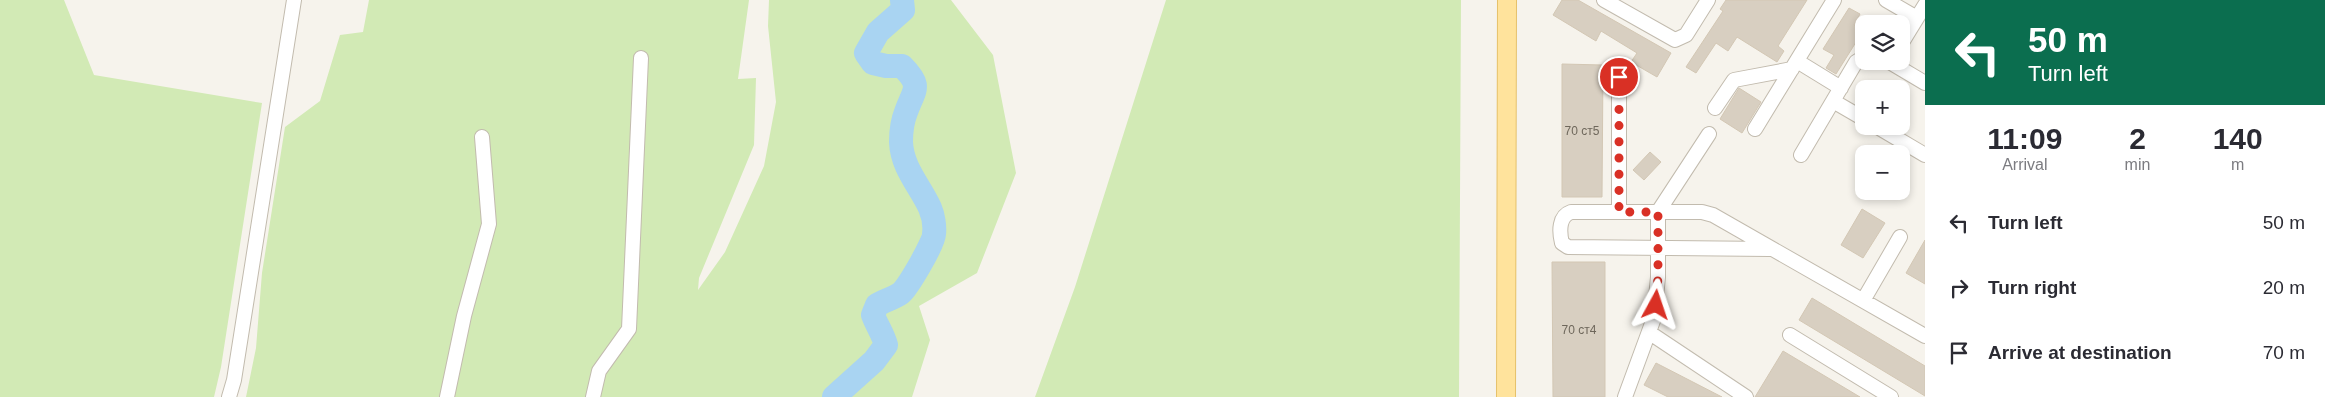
<!DOCTYPE html>
<html lang="en">
<head>
<meta charset="utf-8">
<style>
  :root { --surface:#fff; --page:#f7f7f7; --text:#2b2b33; --muted:#7c7c81 }
  body { margin:0; font-family:Helvetica,sans-serif; background:var(--page); color:var(--text); height:100vh; display:flex; flex-direction:column; font-size:19px; white-space:nowrap }
  * { box-sizing:border-box; margin:0 }
  p { font-size:16px; color:var(--muted) }
  .icon { flex:none; width:28px; height:28px; fill:none; stroke:currentColor; stroke-width:2; stroke-linecap:round; stroke-linejoin:round }
  .map { position:relative; flex:1; overflow:hidden }
  .details { display:flex; flex-direction:column; background:var(--surface); width:400px }
  .details>* { flex:none }
  .banner { background:#0b6e4f; color:#fff; overflow:hidden }
  .tools { position:absolute; left:1855px; top:15px; display:grid; gap:10px }
  .tools a { display:grid; place-items:center; width:55px; height:55px; border-radius:10px; background:var(--surface); box-shadow:0 2px 8px #0003; font-size:25px }
  .pin { position:absolute; display:grid; place-items:center; width:42px; height:42px; color:#fff; margin:-21px; border:2px solid #fff; border-radius:50%; box-shadow:0 1px 5px #0007 }
  .me { position:absolute; width:55px; margin:-28px; rotate:5deg; stroke-linejoin:round; filter:drop-shadow(0 0 4px #0008) }
  .turn { display:flex; align-items:center; gap:18px; height:105px; padding:0 20px; font-size:22px }
  .turn .icon { width:65px; height:65px; stroke-width:2.5 }
  .turn b { display:block; font-size:35px; line-height:42px }
  .eta { display:flex; justify-content:space-evenly; align-items:center; height:85px; text-align:center }
  .eta b { font-size:30px; font-weight:700; line-height:35px }
  ul { padding:0; list-style:none }
  li { display:flex; align-items:center; gap:15px; height:65px; padding:0 20px }
  li div { flex:1 }
  li b { display:block; font-size:19px }
  li em { font-style:normal }
  main { display:flex; flex:1; min-height:0 }
  .map>svg:first-child { display:block }
  .green { fill:#d2eab5 }
  .lines { fill:none; stroke-linecap:round; stroke-linejoin:round }
  .river { stroke:#a9d4f2; stroke-width:24 }
  .building { fill:#d8cfc1; stroke:#d3c7b4 }
  .minor-casing { stroke:#c2bbae; stroke-width:16 }
  .major-casing { stroke:#e6c16a; stroke-width:20 }
  .minor { stroke:#fff; stroke-width:14 }
  .major { stroke:#ffe39c; stroke-width:18 }
  .route { stroke:#d93025; stroke-width:9; stroke-dasharray:0 16.2 }
  .labels { text-anchor:middle; dominant-baseline:central; stroke-width:4; stroke-linejoin:round; paint-order:stroke }
  .number-label { font-size:12px; fill:#6e675b }
</style>
</head>
<body>
<main>
<div class="map">
<svg width="1925" height="397" viewBox="0 0 1925 397">
  <rect width="100%" height="100%" fill="#f6f3ec"/>
  <path class="green" d="M0 0H64L94 75 262 103 221 367 214 397H0Z
    M369 0H749L738 79 756 78 754 145 699 278 698 290 725 252 764 166 776 102 768 26 769 0H951L993 55 1016 173 977 273 919 306 930 340 912 397H246L256 348 262 273 285 127 320 101 340 35 363 32Z
    M1166 0H1461L1459 397H1035L1075 287Z"/>
  <g class="lines">
    <path class="river" d="M834 397 874 361 886 345C883 334 877 326 873 315L877 305C884 301 894 298 901 293 908 287 934 243 934 234 935 226 933 215 930 208 920 186 902 168 901 142 901 132 902 122 906 112 914 89 923 87 902 66H886L873 63 866 53 878 32 903 10 902 0"/>
  </g>
  <path class="building" d="M1562 0H1578L1671 53 1657 77 1631 62 1637 53 1601 31 1596 41 1553 15Z
    M1726 0H1807L1778 46 1784 51 1777 62 1737 37 1728 51 1716 43 1696 73 1686 67 1723 11 1720 9Z
    M1849 8 1860 14 1854 25 1863 31 1836 74 1826 68 1834 55 1823 49Z
    M1562 64 1603 65 1602 197H1562Z
    M1739 88 1761 102 1742 133 1720 119Z
    M1650 152 1661 162 1644 180 1633 170Z
    M1862 209 1885 223 1863 258 1841 245Z
    M1925 240V284L1906 273Z
    M1552 262H1605V397H1553Z
    M1812 298 1925 366V396L1799 320Z
    M1783 351 1860 397H1755Z
    M1656 363 1722 397H1668L1644 385Z"/>
  <g class="lines">
    <defs>
      <path id="minor" d="M1604 0 1675 40 1686 35 1708 0
        M1886 0 1917 18
        M1901 44 1925 5
        M1797 61 1841 88
        M1888 61 1925 83
        M1619 77V212H1702L1713 215 1925 336
        M1833 101 1864 119
        M1715 108 1734 80 1792 69
        M1876 126 1925 155
        M1755 129 1834 0
        M1801 155 1856 62 1864 57
        M1619 212H1571C1559 216 1559 231 1562 243L1568 247 1770 249
        M1864 299 1900 237
        M1650 333 1746 397
        M1790 335 1891 397
        M229 397 234 380 294 0
        M447 397 464 316 489 224 482 137
        M593 397 599 371 629 329 641 58
        M1625 397 1654 318 1658 277V212L1709 134"/>
      <path id="major" d="M1506 397 1507 0"/>
    </defs>
    <use href="#minor" class="minor-casing"/>
    <use href="#major" class="major-casing"/>
    <use href="#minor" class="minor"/>
    <use href="#major" class="major"/>
  </g>
  <g class="lines">
    <path class="route" d="M1619 77V212H1658V277L1656 305"/>
  </g>
  <g class="labels">
    <g class="number-label">
      <text x="1582" y="131">70 ст5</text>
      <text x="1579" y="330">70 ст4</text>
    </g>
  </g>
</svg>
<div class="tools">
<a><svg class="icon" aria-label="layers" viewBox="0 0 24 24"><path d="M12 4l9 5-9 5-9-5zM3 14l9 5 9-5"/></svg></a>
<a>+</a>
<a>−</a>
</div>
<div class="pin" style="left:1619px;top:77px;background:#d93025"><svg class="icon" aria-label="arrive" viewBox="0 0 24 24"><path d="M6 21V4h12l-3 4 3 4H6"/></svg></div>
<svg class="me" style="left:1656px;top:305px" viewBox="-20 -20 40 40"><path d="M0-17L14 15 0 8-14 15z" fill="#d93025" stroke="#fff" stroke-width="4"/></svg>
</div>
<section class="details">
<div class="banner">
<div class="turn"><svg class="icon" aria-label="left" viewBox="0 0 24 24"><path d="M17 20v-9H6M10 6l-5 5 5 5"/></svg><div><b>50 m</b>Turn left</div></div>
</div>
<div class="eta">
<div><b>11:09</b><p>Arrival</p></div>
<div><b>2</b><p>min</p></div>
<div><b>140</b><p>m</p></div>
</div>
<ul>
<li><svg class="icon" aria-label="left" viewBox="0 0 24 24"><path d="M17 20v-9H6M10 6l-5 5 5 5"/></svg><div><b>Turn left</b></div><em>50 m</em></li>
<li><svg class="icon" aria-label="right" viewBox="0 0 24 24"><path d="M7 20v-9h11M14 6l5 5-5 5"/></svg><div><b>Turn right</b></div><em>20 m</em></li>
<li><svg class="icon" aria-label="arrive" viewBox="0 0 24 24"><path d="M6 21V4h12l-3 4 3 4H6"/></svg><div><b>Arrive at destination</b></div><em>70 m</em></li>
</ul>
</section>
</main>
</body>
</html>
